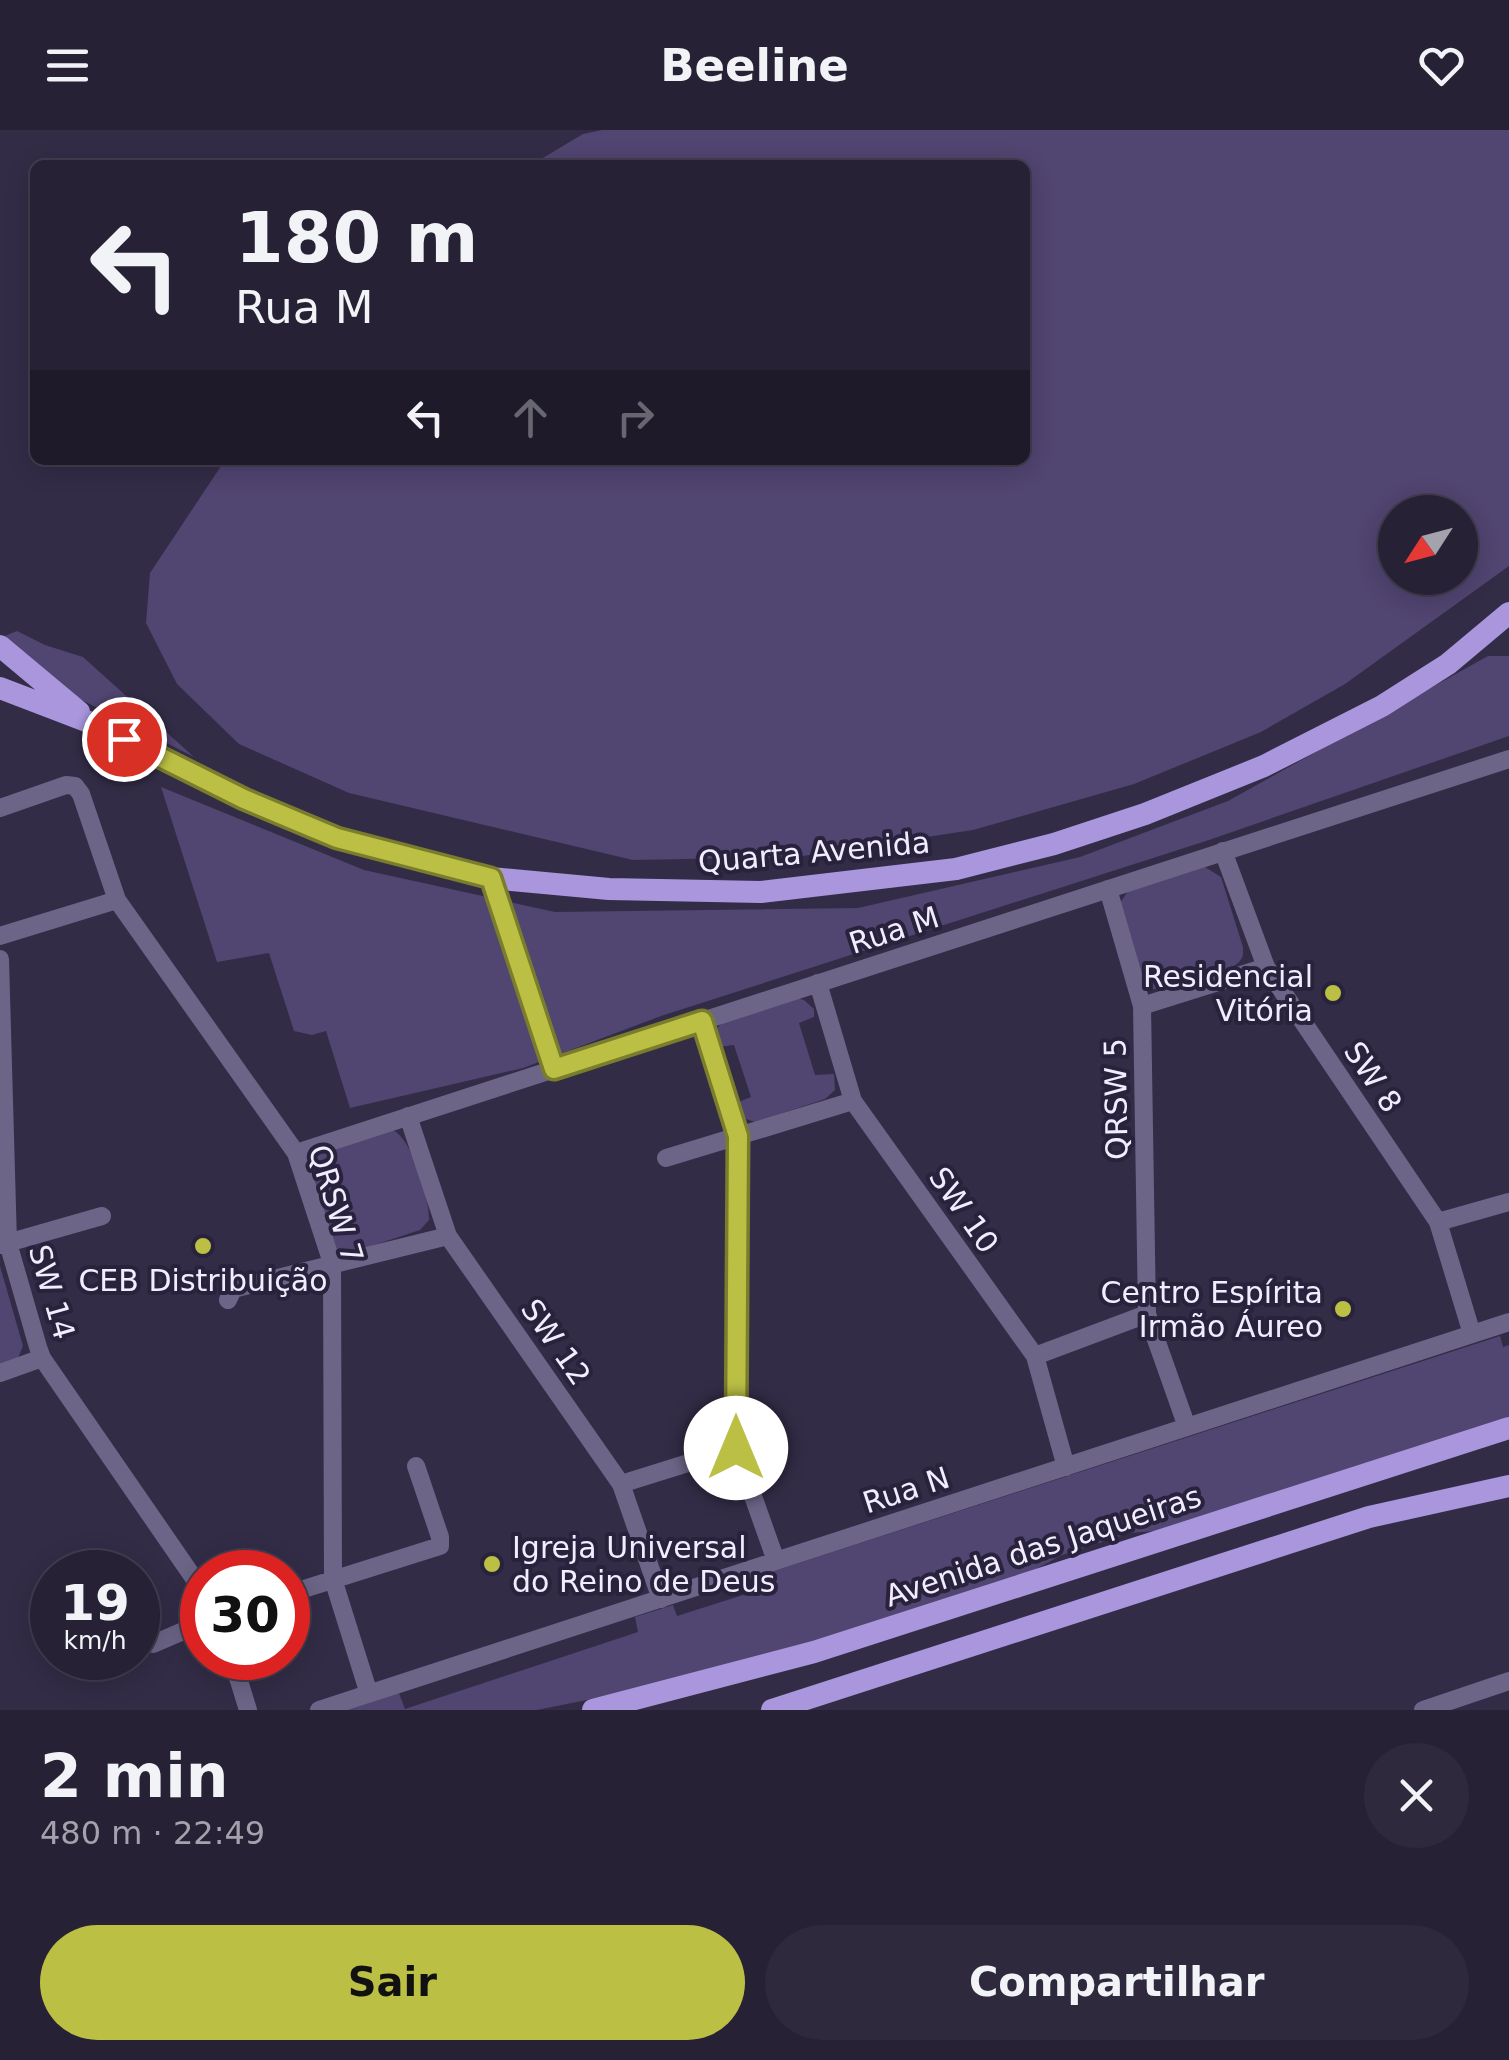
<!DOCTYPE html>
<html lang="pt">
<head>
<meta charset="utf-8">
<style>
  :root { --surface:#262135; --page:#2e293d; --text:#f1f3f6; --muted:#a4a3ad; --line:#423e50; --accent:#bbc044 }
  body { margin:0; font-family:"DejaVu Sans",sans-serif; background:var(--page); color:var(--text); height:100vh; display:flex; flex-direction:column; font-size:38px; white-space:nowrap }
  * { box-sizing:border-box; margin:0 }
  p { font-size:32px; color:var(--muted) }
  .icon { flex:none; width:55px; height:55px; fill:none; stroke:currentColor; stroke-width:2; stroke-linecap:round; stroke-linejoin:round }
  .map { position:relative; height:1580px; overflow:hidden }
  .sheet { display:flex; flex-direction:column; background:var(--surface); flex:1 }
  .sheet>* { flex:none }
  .top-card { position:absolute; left:30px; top:30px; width:1000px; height:305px; border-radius:15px; box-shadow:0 5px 25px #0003,0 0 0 2px var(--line); background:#262135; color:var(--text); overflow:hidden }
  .needle { width:65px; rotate:234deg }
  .tools { position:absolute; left:1378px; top:365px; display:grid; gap:20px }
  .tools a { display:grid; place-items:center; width:100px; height:100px; border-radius:50%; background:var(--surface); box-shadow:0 5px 25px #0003,0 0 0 2px var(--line); font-size:50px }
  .speed { position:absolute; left:30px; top:1420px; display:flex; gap:20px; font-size:50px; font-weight:700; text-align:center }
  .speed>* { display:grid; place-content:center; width:130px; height:130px; border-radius:50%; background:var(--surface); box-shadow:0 5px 25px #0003,0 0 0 2px var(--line); line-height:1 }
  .speed small { font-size:25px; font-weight:400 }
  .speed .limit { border:15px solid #d22; background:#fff; color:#111 }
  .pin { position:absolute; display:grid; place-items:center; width:85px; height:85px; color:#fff; margin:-42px; border:5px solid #fff; border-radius:50%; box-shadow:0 2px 10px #0007 }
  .me { position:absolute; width:110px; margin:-55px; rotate:0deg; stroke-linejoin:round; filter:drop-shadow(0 0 8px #0008) }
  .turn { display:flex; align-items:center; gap:35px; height:210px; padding:0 40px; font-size:45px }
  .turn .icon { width:130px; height:130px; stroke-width:2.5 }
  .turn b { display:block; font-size:70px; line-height:85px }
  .lanes { display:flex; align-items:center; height:95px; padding:0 40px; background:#0003; justify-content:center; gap:50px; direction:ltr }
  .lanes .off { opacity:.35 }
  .round { display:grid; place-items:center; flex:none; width:105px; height:105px; border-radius:52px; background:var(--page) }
  .overview { display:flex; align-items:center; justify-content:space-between; height:170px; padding:0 40px }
  h1 { font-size:60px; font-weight:700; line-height:75px }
  .action { display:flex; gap:20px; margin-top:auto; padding:20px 40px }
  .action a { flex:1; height:115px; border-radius:60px; background:var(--accent); color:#111; font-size:40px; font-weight:700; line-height:115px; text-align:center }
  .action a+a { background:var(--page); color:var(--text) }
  header { display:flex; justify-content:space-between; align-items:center; height:130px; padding:0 40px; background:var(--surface); font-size:45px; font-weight:700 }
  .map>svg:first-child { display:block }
  .green { fill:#514571; fill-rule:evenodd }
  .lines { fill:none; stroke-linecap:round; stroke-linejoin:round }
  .minor { stroke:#6d6587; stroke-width:18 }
  .major { stroke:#a996dd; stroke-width:22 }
  .route-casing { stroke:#7a7d2c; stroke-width:25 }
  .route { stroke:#bbc044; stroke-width:18 }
  .poi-dot { fill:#bbc044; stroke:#29223c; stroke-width:4 }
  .labels { text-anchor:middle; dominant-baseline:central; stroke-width:8; stroke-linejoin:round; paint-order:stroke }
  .street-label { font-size:30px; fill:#f1edfe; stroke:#29223c }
  .poi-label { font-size:30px; fill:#f1edfe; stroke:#29223c; text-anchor:end }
</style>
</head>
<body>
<header><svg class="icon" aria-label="menu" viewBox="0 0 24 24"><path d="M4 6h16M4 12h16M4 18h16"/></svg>Beeline<svg class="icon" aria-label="heart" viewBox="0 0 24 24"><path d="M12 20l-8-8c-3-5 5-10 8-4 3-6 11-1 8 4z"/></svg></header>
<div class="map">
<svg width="1509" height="1580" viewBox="0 0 1509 1580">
  <rect width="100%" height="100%" fill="#332c47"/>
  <path class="green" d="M602 0H1509V436L1345 554 1261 602 1134 654 973 700 796 727 633 730 349 663 239 614 177 554 146 493 150 443 225 330H1025V35H531L583 4ZM1395 382H1460V448H1395Z
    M17 501 45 515 83 527 194 627 72 565 0 508Z
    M1488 526H1509V606L1206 711 661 886 523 938 350 978 326 901 312 905 294 901 269 823 217 832 161 657 364 740 555 782 858 778 1080 727 1228 671Z
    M1205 737 1221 747 1243 817C1243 824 1244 826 1239 832 1230 843 1167 860 1153 859L1143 850 1120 773 1128 761Z
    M797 868 804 870 814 879V887L799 893 815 945 834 944 835 960 825 969 755 992 740 987 736 973 751 967 734 915 718 917 715 900 724 891Z
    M393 1000C412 1009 430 1069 429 1090L420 1100 350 1123 335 1120 308 1033 317 1023Z
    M0 1136 23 1216 18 1228 0 1237Z
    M1500 1206 1503 1217 1509 1215V1289L1167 1400 1130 1403 1062 1425 1023 1446 783 1524 641 1559 537 1580H348L399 1563 405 1579 638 1502 635 1487 673 1475 677 1486 762 1459 759 1446Z"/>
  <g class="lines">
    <path class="minor" d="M0 678 66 655 75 656 81 664 117 770 296 1023 332 1133 333 1449 369 1564
      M1223 721 1266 837 1438 1092 1472 1204
      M491 748 554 939
      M1108 759 1142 876 1147 1184 1187 1297
      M0 806 117 770
      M0 829 8 1113 38 1217 42 1228 202 1460
      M818 853 853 971 1035 1226 1066 1337
      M1142 876 1266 837
      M702 891 738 1006 736 1318 776 1431
      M408 986 448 1106 621 1354 661 1469
      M296 1023 1509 629
      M666 1028 853 971
      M1438 1092 1509 1072
      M0 1115 102 1086
      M228 1170 233 1159 448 1106
      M1035 1226 1147 1184
      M0 1243 42 1228
      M621 1354 736 1318
      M288 1464 440 1416V1407L416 1336
      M153 1514 202 1493
      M232 1528 248 1580
      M319 1580 1509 1192
      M1423 1580 1509 1551"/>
    <path class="major" d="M0 516 79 582
      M0 558 94 594 245 669 337 708 491 748 609 759 761 762 956 739 1054 714 1145 684 1264 636 1382 576 1448 534 1509 483
      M593 1580 814 1522 1509 1298
      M772 1580 1369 1387 1509 1356"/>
  </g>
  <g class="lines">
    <defs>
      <path id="route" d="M124 609 244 669 337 708 491 748 554 939 702 891 738 1006 736 1318"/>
    </defs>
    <use href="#route" class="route-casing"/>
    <use href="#route" class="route"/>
  </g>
  <g class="poi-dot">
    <circle cx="1333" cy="863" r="10"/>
    <circle cx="203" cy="1116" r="10"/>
    <circle cx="1343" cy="1179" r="10"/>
    <circle cx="492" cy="1434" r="10"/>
  </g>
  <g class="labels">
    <g class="street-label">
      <text transform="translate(814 722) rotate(-5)">Quarta Avenida</text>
      <text transform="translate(894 800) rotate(-18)">Rua M</text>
      <text transform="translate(1373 947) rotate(56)">SW 8</text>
      <text transform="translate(1116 969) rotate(-91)">QRSW 5</text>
      <text transform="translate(336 1074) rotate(73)">QRSW 7</text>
      <text transform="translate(964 1080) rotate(55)">SW 10</text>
      <text transform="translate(52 1162) rotate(74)">SW 14</text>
      <text transform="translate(556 1212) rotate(55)">SW 12</text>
      <text transform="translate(906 1360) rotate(-18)">Rua N</text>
      <text transform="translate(1043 1416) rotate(-18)">Avenida das Jaqueiras</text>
    </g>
    <g class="poi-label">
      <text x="1313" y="846">Residencial<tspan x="1313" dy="34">Vitória</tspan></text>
      <text x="203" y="1150" text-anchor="middle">CEB Distribuição</text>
      <text x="1323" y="1162">Centro Espírita<tspan x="1323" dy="34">Irmão Áureo</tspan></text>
      <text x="512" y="1417" text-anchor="start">Igreja Universal<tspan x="512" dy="34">do Reino de Deus</tspan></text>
    </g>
  </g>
</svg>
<div class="tools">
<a><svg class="needle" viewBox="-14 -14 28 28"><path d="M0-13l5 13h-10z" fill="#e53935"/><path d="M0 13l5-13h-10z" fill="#a4a3ad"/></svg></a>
</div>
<div class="speed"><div>19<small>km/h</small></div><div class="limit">30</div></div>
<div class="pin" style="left:124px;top:609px;background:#d93025"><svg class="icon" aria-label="arrive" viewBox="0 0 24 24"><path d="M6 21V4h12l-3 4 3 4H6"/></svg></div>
<svg class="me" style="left:736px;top:1318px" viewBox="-20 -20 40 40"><circle r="19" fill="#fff"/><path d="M0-13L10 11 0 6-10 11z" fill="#bbc044"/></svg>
<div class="top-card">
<div class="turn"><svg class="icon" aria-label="left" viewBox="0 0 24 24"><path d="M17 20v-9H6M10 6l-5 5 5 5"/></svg><div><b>180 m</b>Rua M</div></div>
<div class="lanes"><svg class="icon" aria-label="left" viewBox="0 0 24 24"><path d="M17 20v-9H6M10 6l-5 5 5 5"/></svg><svg class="icon off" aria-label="ahead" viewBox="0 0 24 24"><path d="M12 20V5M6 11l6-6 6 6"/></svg><svg class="icon off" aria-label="right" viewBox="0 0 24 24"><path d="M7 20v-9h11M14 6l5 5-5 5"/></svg></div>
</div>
</div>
<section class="sheet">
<div class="overview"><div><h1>2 min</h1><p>480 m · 22:49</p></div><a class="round"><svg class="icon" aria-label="close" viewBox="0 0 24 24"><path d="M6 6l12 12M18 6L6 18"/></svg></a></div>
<div class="action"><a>Sair</a><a>Compartilhar</a></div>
</section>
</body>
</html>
